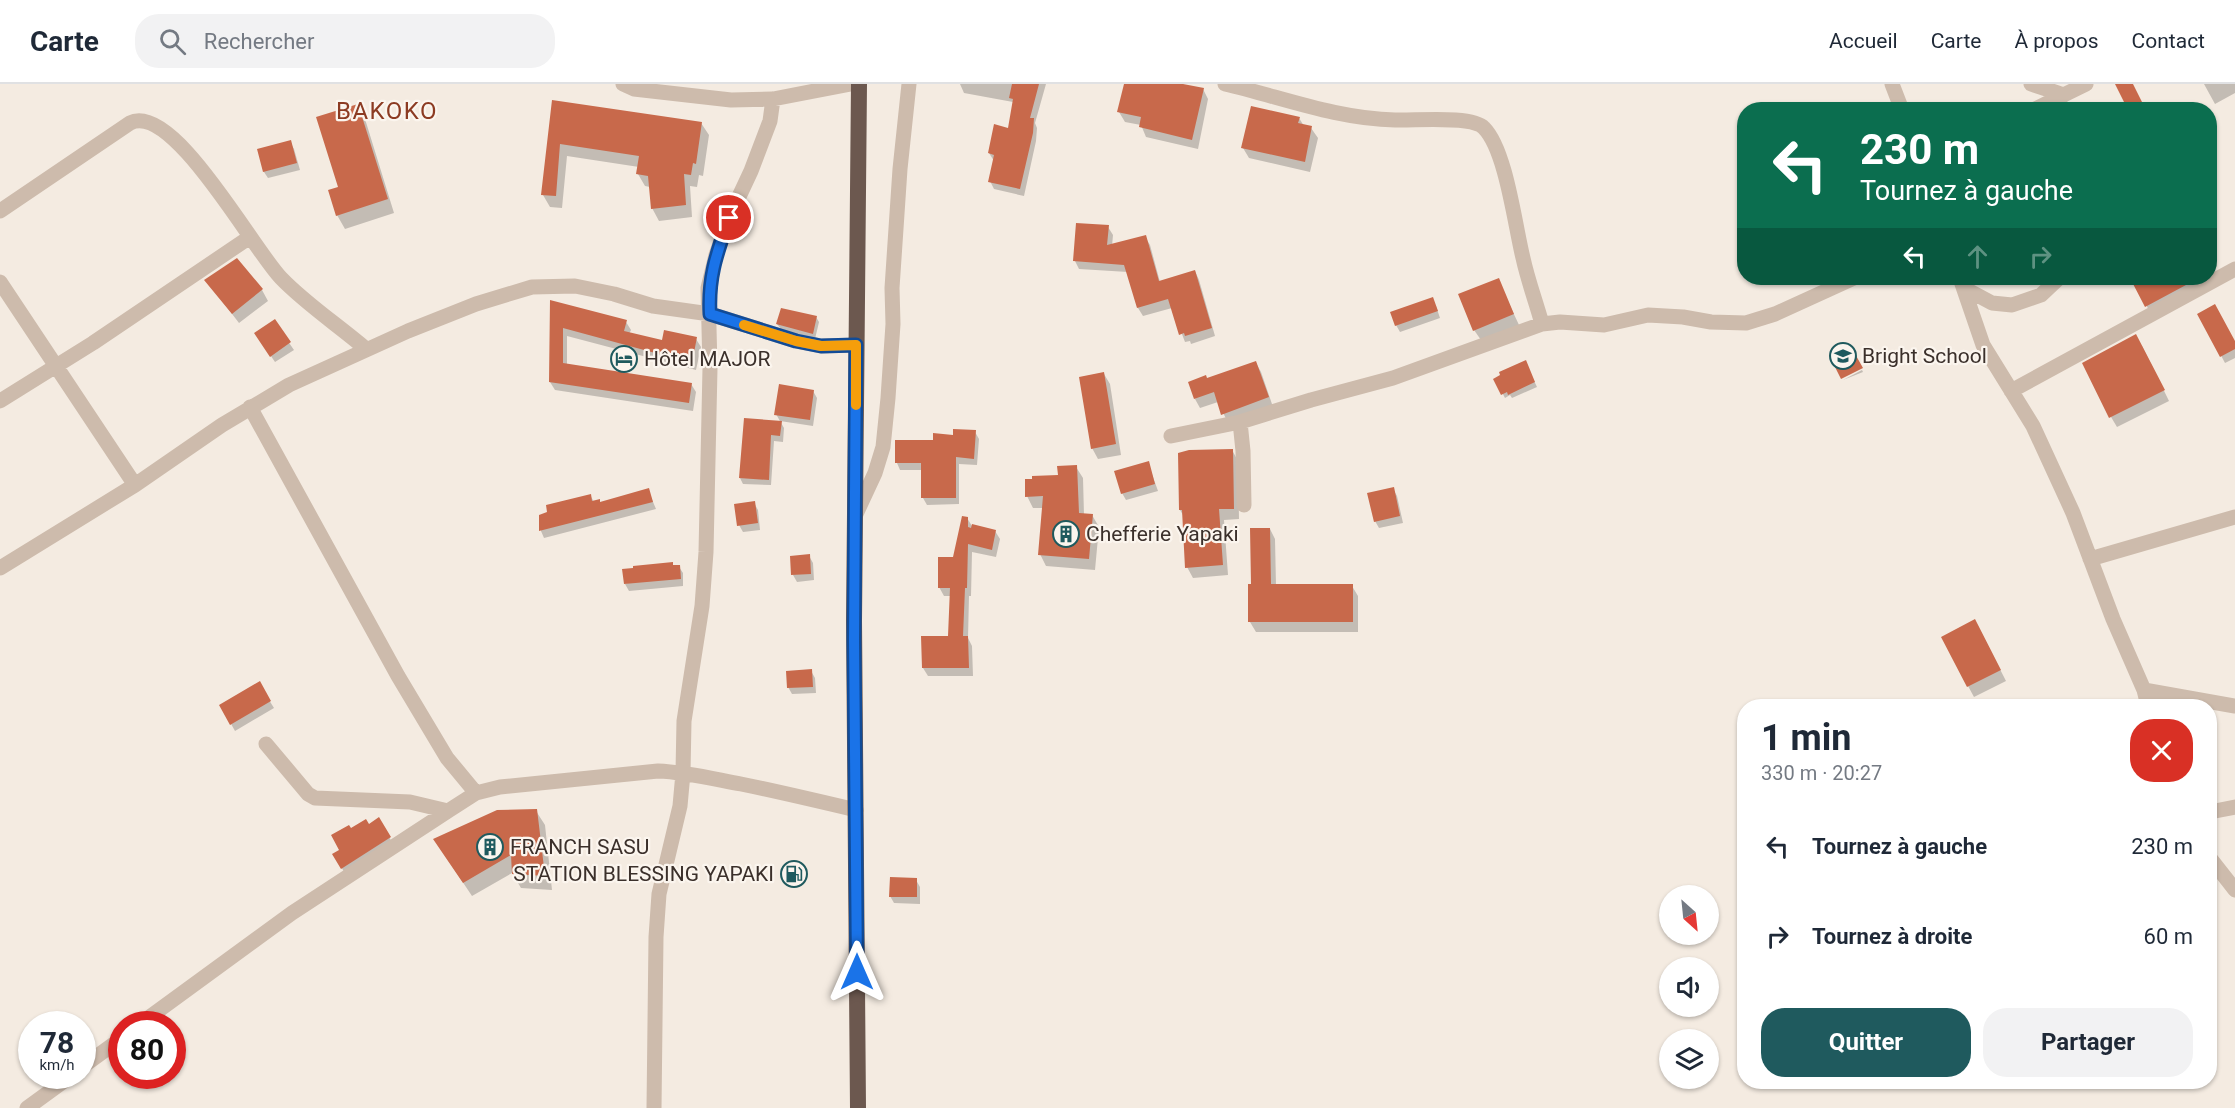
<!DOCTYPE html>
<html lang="fr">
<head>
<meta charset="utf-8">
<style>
  :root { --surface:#fff; --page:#f2f2f3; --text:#1f2937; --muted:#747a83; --line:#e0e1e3; --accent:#1f5a5e }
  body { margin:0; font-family:Roboto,sans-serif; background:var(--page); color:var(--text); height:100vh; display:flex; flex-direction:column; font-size:22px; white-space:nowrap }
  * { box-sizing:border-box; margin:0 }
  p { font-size:20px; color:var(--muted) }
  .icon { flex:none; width:33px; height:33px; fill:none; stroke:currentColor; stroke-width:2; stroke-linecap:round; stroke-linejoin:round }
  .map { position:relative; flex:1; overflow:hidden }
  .drawer { position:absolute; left:1737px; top:615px; width:480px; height:390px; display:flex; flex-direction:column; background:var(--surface); border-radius:24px; box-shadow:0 2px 4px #0004 }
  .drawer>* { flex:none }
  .banner { position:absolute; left:1737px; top:18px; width:480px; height:183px; border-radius:24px; box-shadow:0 2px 4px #0004; background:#0b6e4f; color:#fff; overflow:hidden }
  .needle { width:39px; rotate:153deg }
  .controls { position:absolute; left:1659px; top:801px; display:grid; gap:12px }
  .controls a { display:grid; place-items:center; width:60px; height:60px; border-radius:50%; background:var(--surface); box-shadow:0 2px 4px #0004; font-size:30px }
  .speed { position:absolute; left:18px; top:927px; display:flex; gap:12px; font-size:30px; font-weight:700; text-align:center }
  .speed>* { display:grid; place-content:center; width:78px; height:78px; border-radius:50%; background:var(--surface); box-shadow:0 2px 4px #0004; line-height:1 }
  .speed small { font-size:15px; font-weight:400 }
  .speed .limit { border:9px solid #d22; background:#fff; color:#111 }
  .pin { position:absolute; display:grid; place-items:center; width:51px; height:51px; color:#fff; margin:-26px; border:3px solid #fff; border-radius:50%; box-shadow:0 2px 6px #0007 }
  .me { position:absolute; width:66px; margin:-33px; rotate:0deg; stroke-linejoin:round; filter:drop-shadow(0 0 4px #0008) }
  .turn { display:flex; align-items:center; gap:21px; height:126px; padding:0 24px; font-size:27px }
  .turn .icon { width:78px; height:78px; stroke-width:2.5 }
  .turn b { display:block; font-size:42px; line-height:51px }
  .lanes { display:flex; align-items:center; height:57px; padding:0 24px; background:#0003; justify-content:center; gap:30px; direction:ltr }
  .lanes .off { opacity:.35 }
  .round { display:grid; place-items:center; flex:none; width:63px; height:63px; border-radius:24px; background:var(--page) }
  .summary { display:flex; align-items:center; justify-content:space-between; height:102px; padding:0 24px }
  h1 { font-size:36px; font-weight:700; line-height:45px }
  .button { display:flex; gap:12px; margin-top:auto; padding:12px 24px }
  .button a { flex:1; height:69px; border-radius:24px; background:var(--accent); color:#fff; font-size:24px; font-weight:700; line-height:69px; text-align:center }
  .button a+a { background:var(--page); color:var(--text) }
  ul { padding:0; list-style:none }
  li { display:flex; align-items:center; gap:18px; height:90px; padding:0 24px }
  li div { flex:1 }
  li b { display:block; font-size:22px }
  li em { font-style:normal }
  header { display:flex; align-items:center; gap:36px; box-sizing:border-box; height:84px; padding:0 30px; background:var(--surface); border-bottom:2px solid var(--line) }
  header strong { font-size:28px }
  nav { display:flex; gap:33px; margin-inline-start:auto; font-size:21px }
  .search { width:420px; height:54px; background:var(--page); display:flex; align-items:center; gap:15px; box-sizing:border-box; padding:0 21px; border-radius:24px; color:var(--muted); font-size:22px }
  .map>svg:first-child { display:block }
  .shadow { fill:#0003 }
  .building { fill:#c8694b }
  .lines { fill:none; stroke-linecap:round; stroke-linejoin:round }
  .minor { stroke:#cdbbac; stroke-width:15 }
  .trunk { stroke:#6c584f; stroke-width:16 }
  .route-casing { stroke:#114b97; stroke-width:15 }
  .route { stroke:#1a73e8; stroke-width:10 }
  .slow { stroke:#f59e0b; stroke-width:10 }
  .labels { text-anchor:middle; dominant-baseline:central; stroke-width:4.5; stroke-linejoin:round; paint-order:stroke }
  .poi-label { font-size:21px; fill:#3b302b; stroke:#fbf5ee; text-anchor:start }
  .quarter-label { font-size:24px; letter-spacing:1.5px; fill:#8c3b22; stroke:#fbf5ee }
</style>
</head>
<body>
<header>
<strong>Carte</strong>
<div class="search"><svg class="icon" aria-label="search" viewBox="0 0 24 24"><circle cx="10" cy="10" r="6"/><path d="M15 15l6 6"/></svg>Rechercher</div>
<nav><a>Accueil</a><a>Carte</a><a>À propos</a><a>Contact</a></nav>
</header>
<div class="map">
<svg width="2235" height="1024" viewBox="0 0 2235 1024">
  <rect width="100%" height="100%" fill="#f4ebe1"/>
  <path class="shadow" d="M1046 0 1035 39 1037 44 1036 57 1024 112 994 105 990 97 994 77 989 69 1010 45 1013 18 964 9 960 0Z
    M1125 0H1180L1203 5 1208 15 1198 65 1146 53 1141 41 1125 38 1119 28Z
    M2204 0H2235V9L2215 20Z
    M553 18 701 39 709 51 703 92 699 91 697 103 690 102 692 133 659 137 652 124 650 103 645 102 638 90 639 83 567 72 562 124 550 123 543 111Z
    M357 22 365 35 394 129 345 145 337 131 339 104Z
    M1299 34 1304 42 1311 44 1318 54 1310 88 1249 74 1243 64Z
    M290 58 294 65 300 86 268 94 264 88 259 66Z
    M1108 143 1113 151 1112 162 1145 153 1150 161 1160 198 1195 187 1199 196 1215 252 1191 260 1190 257 1185 258 1172 224 1143 232 1138 224 1128 188 1079 185 1075 177Z
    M2210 184 2217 198 2152 232 2132 194H2210Z
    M206 196 262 206 268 217 239 239Z
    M1498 196 1519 241 1481 256 1474 246Z
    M551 218 626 238 631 246 629 250 663 258 696 255 701 263 696 286 567 252V281L691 300 696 308 693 327 555 306 550 298Z
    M1436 222 1440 234 1400 248 1396 241Z
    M2199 230 2235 260V274L2225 279Z
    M816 233 819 238 815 255 781 245 777 240Z
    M274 237 294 266 275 278 260 256Z
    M2142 262 2169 317 2117 343 2111 333Z
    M1256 279 1261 288 1273 323 1228 339 1218 318 1200 324 1195 315 1206 296Z
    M1527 282 1537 303 1512 314 1510 311 1505 314 1495 295Z
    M1862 286 1863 288 1843 296Z
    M1104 290 1110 300 1121 371 1098 375 1092 364Z
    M813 307 817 314 813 342 780 337 784 344 783 358 774 357 771 401 743 400 740 394 745 335 781 339 776 330Z
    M975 348 979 355 977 381 959 380V420L927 421 923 414 922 386H900L897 379 934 357Z
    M1232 366 1238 377 1239 435 1224 436 1228 491 1193 494 1187 483 1183 431 1180 426Z
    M1148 379 1158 407 1126 416 1122 409Z
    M1076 383 1083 394 1084 431H1092L1099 443 1095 486 1046 482 1040 470 1044 424H1033L1027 412 1033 396 1059 392Z
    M1393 405 1397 412 1403 439 1379 444 1375 437Z
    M648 406 656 425 544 454 541 447V432L590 411 594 418 600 419Z
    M754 419 758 426 760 446 743 448 739 441Z
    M967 434 972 442 995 447 1000 455 996 473 972 468 971 512H969L968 554 972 562 973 592H928L923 584V554L949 553 951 512H944L939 503 954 474Z
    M1270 445 1275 455 1276 502H1352L1358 512V548H1256L1250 538 1253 502Z
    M809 472 813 479 814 496 797 498 793 491Z
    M674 483H679L683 489V502L629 507 625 500Z
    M1981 548 2006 597 1974 613 1968 602Z
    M811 587 815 594 816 609 792 610 788 603Z
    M259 600 274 624 235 647 221 622Z
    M536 727 545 741 552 806 521 804 512 789 472 812 444 770Z
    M379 735 393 760 346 791 334 771 341 766 351 746 368 742Z
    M916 796 920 803V820L894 819 890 812Z"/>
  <path class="building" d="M1012 0H1039L1030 34H1034L1033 49 1020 105 988 98 994 71 988 69 994 40 1008 44 1013 15 1009 14Z
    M1124 0H1183L1204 4 1192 56 1139 43 1141 33 1117 28Z
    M2115 0H2133L2146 26H2128Z
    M552 16 702 38 696 80 693 79 691 91 684 90 686 121 651 125 648 92 636 90 639 72 560 60 556 112 541 111Z
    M358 20 388 115 336 132 328 106 338 103 316 33Z
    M1251 22 1300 33 1298 39 1312 42 1305 78 1241 64Z
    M291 56 297 79 263 88 257 65Z
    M1076 139 1109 141 1107 161 1146 151 1159 197 1195 186 1212 244 1185 252 1184 249 1179 251 1168 215 1137 224 1124 181 1073 177Z
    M237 174 263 205 232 230 204 196Z
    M1499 194 1514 230 1473 247 1458 210Z
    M2130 194H2199L2145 223Z
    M1433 213 1438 227 1395 242 1390 228Z
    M550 216 627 236 624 247 662 256 664 246 697 253 692 279 563 244V279L692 299 689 319 549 298Z
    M2215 220 2235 257V265L2220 273 2197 230Z
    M781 224 817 232 813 250 776 240Z
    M275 235 291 258 270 273 254 249Z
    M2136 250 2165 306 2109 334 2082 279Z
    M1850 261 1863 284 1841 295 1829 271Z
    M1526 276 1535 298 1508 311 1507 308 1501 311 1493 295 1500 291 1499 288Z
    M1256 277 1269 313 1221 331 1214 308 1194 315 1188 298 1206 291 1207 294Z
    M1104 288 1116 360 1091 365 1079 293Z
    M779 300 814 306 810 336 774 331Z
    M744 334 782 337 780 352 771 351 769 396 739 394Z
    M953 345 976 346 974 375 956 373V414H921V379H895V356H933V349L953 351Z
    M1233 365 1234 425H1219L1223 481 1185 484 1182 426H1179L1178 369 1189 366Z
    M1149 377 1155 400 1121 410 1114 387Z
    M1077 381 1079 429 1093 430 1089 475 1038 471 1043 412 1025 413V395H1032V392L1058 391 1057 382Z
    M1394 403 1400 432 1374 438 1367 409Z
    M649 404 653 418 539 447V431L547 428 546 421 591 410 592 417 600 415V418Z
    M755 417 758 439 737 442 734 420Z
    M962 432 968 433V443L971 444 972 440 996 446 992 466 968 460 967 504H965L963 552H968L969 584H922L921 552H948L950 504H938V473H953Z
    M1250 444H1270L1271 500H1353V538H1248V500H1251Z
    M810 470 811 490 791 491 790 472Z
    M673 478V481H680L681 495 624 500 622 485 633 484V482Z
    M1975 535 2001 586 1967 603 1941 553Z
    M812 585 813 603 787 604 786 587Z
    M260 597 271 617 230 641 219 621Z
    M537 725 545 792 512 790 511 771 463 799 433 755 497 726Z
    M379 733 391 753 341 785 332 770 339 766 331 751 349 741 351 744 366 735 369 740Z
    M890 793 917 794V813H889Z"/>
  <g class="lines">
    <path class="minor" d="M623 0 634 5 731 16 773 15 851 0
      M1225 0C1281 13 1337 35 1395 36 1414 37 1472 31 1484 44 1506 66 1515 142 1523 174 1528 197 1536 218 1542 240
      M1892 0 1902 26
      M2031 0 2064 11
      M2033 26 2086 0
      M0 127 130 39C173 17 254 167 281 194 306 220 338 241 366 265
      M1960 194 1983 261 2033 342 2073 429 2113 535 2144 606 2148 622
      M0 198 135 401
      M1964 204 1992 219 2012 221 2041 211 2059 194
      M2011 307 2235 185
      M0 317 93 259 250 153
      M250 323 398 592 447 674 476 709
      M1240 338 1243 367 1244 421
      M1171 352 1240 338 1311 316 1393 294 1542 240 1560 238 1604 241 1648 231 1683 233 1711 238 1746 239 1775 230 1854 194
      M856 430 875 389 883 363 888 314 893 240 892 204 900 85 909 0
      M2090 475 2235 433
      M0 484 135 401 222 341 289 301 408 247 476 220 532 203 575 202 614 210 653 222 710 230 796 257 821 262 856 261
      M2144 606 2235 622
      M266 660 308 710 315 714 410 718 448 727 476 709 500 703 658 687C686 688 714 695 741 700 780 708 818 717 856 726
      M2210 728 2235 723
      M2210 774 2235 806
      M140 940 292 829 448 727
      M82 983 122 954
      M27 1024 71 992
      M654 1024 656 853 659 810 680 722 683 689 684 637 702 522 706 468 710 284 708 204 716 171 729 134 751 87 770 37 773 15"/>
    <path class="trunk" d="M858 1024 854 537 859 0"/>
  </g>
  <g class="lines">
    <defs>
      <path id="route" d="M729 134C717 169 708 192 710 230L796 257 821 262 856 261 854 556 857 888"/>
    </defs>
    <use href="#route" class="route-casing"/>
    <use href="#route" class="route"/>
    <path class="slow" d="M744 241 796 257 821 262 856 261V321"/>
  </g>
  <defs>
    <symbol id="school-ring" viewBox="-11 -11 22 22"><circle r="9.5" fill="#fbf5ee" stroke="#1f5a5e" stroke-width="1.5"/><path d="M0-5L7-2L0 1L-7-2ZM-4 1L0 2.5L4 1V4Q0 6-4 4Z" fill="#1f5a5e"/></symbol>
    <symbol id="hotel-ring" viewBox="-11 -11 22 22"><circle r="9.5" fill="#fbf5ee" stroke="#1f5a5e" stroke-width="1.5"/><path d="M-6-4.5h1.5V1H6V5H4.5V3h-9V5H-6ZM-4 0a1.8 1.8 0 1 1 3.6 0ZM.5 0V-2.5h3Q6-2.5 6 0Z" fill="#1f5a5e"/></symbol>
    <symbol id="building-ring" viewBox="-11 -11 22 22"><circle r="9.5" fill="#fbf5ee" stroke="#1f5a5e" stroke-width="1.5"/><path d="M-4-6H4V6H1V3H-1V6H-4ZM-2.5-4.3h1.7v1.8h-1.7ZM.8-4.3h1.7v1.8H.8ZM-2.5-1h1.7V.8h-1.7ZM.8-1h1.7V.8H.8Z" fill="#1f5a5e"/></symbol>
    <symbol id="fuel-ring" viewBox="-11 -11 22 22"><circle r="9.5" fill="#fbf5ee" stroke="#1f5a5e" stroke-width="1.5"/><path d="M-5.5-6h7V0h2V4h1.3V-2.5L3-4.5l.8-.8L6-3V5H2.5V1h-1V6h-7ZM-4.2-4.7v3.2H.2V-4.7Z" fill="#1f5a5e"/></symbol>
  </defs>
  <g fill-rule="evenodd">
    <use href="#school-ring" x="1828" y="257" width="30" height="30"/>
    <use href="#hotel-ring" x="609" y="260" width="30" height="30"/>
    <use href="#building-ring" x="1051" y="435" width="30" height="30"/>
    <use href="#building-ring" x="475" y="748" width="30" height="30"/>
    <use href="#fuel-ring" x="779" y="775" width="30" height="30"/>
  </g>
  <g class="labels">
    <g class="poi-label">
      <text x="1862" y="272">Bright School</text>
      <text x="644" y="275">Hôtel MAJOR</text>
      <text x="1086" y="450">Chefferie Yapaki</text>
      <text x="510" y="763">FRANCH SASU</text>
      <text x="774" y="790" text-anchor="end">STATION BLESSING YAPAKI</text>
    </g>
    <g class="quarter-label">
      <text x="387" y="27">BAKOKO</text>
    </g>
  </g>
</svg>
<div class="controls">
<a><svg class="needle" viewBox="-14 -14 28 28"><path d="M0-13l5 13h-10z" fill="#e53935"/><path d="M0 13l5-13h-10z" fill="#747a83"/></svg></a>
<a><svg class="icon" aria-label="sound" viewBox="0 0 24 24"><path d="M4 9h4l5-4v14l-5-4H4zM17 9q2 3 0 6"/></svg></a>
<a><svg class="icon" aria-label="layers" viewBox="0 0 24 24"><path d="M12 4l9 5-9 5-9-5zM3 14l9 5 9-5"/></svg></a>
</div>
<div class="speed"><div>78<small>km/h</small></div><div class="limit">80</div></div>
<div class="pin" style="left:729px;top:134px;background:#d93025"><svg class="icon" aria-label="arrive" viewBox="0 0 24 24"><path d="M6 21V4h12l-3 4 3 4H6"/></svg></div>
<svg class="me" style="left:857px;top:888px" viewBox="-20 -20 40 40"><path d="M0-17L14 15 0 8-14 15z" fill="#1a73e8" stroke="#fff" stroke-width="4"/></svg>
<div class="banner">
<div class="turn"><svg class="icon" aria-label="left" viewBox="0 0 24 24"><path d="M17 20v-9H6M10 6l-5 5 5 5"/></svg><div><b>230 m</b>Tournez à gauche</div></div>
<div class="lanes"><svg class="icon" aria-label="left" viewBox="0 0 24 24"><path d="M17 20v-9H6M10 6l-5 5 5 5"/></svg><svg class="icon off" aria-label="ahead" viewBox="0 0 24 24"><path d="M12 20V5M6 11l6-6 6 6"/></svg><svg class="icon off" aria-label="right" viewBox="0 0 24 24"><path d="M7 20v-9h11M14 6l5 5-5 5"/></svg></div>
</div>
<section class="drawer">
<div class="summary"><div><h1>1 min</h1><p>330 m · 20:27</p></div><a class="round" style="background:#d93025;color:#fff"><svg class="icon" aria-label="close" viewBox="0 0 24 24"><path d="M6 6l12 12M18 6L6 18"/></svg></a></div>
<ul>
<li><svg class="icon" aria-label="left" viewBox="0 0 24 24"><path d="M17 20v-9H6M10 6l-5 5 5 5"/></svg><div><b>Tournez à gauche</b></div><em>230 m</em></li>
<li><svg class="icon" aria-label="right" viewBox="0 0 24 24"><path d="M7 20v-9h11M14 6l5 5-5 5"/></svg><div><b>Tournez à droite</b></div><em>60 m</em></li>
</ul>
<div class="button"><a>Quitter</a><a>Partager</a></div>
</section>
</div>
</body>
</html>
